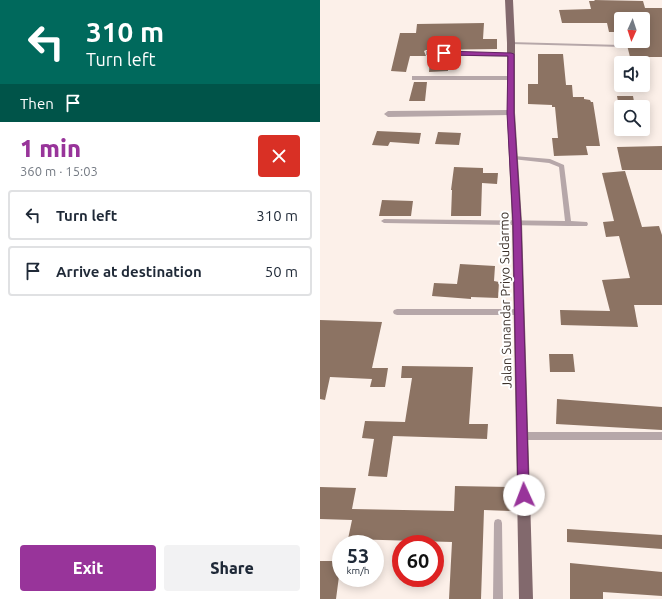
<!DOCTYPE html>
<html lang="en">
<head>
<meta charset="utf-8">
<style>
  :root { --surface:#fff; --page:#f2f2f3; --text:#1f2937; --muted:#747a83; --line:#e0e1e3; --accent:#98349a }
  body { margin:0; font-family:Ubuntu,sans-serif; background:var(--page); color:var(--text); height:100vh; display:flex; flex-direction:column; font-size:15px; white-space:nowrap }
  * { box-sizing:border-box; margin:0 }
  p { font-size:13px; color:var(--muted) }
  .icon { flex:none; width:22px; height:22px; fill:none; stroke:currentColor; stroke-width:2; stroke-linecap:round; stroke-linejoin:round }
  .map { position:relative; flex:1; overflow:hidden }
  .details { display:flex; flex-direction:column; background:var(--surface); width:320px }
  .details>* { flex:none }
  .guide { background:#00695c; color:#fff; overflow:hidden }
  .needle { width:26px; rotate:183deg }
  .tools { position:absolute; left:294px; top:12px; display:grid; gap:8px }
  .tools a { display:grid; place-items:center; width:36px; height:36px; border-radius:4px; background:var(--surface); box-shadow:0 2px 10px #0003; font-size:20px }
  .speed { position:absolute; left:12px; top:535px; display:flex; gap:8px; font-size:20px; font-weight:700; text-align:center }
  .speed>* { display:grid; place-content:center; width:52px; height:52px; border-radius:50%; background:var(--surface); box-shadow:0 2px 10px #0003; line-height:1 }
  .speed small { font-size:10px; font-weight:400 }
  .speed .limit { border:6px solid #d22; background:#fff; color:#111 }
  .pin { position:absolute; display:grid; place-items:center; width:34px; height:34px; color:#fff; margin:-17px; border-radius:8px; box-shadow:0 2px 6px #0006 }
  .me { position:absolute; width:44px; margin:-22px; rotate:358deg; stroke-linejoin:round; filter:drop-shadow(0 0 3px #0008) }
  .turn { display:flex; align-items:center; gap:14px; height:84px; padding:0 20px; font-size:18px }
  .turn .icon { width:52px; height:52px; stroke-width:2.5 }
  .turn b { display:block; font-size:28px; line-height:34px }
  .then { display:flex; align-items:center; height:38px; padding:0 20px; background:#0003; gap:8px; font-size:15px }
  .round { display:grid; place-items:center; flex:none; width:42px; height:42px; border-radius:4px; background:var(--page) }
  .headline { display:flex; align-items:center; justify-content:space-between; height:68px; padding:0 20px }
  h1 { font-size:24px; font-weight:800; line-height:30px; color:var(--accent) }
  .action { display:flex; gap:8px; margin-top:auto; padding:8px 20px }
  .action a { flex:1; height:46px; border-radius:4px; background:var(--accent); color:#fff; font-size:16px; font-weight:800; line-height:46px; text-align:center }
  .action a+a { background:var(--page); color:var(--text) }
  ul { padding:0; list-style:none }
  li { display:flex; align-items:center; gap:12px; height:50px; margin:0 8px 6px; padding:0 12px; border:2px solid var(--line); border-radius:4px }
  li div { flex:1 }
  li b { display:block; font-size:15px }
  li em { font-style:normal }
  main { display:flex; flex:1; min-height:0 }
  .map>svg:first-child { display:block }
  .building { fill:#8c7363 }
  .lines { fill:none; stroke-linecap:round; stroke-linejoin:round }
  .service { fill:#b6a7a9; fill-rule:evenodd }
  .minor { fill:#b6a7a9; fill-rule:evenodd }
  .primary { fill:#82696d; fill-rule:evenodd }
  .route { fill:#98349a; stroke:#632264 }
  .labels { text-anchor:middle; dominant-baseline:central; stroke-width:4; stroke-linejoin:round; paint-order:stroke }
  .street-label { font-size:13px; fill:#3c312a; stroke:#fff }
</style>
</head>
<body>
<main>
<section class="details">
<div class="guide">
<div class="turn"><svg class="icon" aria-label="left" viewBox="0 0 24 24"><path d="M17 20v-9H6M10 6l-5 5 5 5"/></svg><div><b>310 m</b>Turn left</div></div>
<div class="then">Then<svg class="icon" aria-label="arrive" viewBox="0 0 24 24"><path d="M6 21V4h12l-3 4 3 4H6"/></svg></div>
</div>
<div class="headline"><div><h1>1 min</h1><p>360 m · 15:03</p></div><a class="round" style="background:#d93025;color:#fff"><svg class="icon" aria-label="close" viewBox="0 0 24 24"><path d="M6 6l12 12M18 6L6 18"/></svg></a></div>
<ul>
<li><svg class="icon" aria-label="left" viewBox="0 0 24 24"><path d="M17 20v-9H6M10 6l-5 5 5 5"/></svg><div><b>Turn left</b></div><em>310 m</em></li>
<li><svg class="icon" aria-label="arrive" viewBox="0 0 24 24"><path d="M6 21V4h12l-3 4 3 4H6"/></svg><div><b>Arrive at destination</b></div><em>50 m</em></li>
</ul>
<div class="action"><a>Exit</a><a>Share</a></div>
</section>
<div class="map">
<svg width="342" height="599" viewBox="0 0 342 599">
  <rect width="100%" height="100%" fill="#fcf0e9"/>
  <path class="building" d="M274 0 323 1 325 8H342V57H310L306 41H323V19H301V32H289L287 23H242L239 10 271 9 269 1H275Z
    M164 23 163 39H177V49L106 50 104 51 106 56H90L86 72 71 71 80 33H96L97 24Z
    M218 54H243L246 85H252L253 97H264V99L270 100 271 102H273L280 146H266L268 155 234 156 232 138H238L235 107H232V105L208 104V84H218Z
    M110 57H128V71L109 72Z
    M94 82H107L105 101H89Z
    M297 96H313L315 107H299Z
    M57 131 101 133 99 144 70 142 68 146 52 145Z
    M118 132 141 133 139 145 115 144Z
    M342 146V170H302L297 147Z
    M134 167 163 168V173H178L177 184 162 183 161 216H131L132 190H131Z
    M305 171 322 227 339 226 342 235V305H314L318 327 241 325 240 310 290 311 282 280 310 278 299 236 286 237 283 222 294 221 282 173Z
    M62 200 93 201 91 216H59Z
    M140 264 175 266 174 281 179 282 178 298 151 297V299L112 296 114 283 137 284Z
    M0 320 62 322 52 368H68L65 387H50L52 379 10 377 5 400 0 399Z
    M229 354H253L255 372H230Z
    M82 366 153 367 149 424H168L167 439 73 436 67 477 48 476 54 439 42 438 45 421 85 422 92 378H81Z
    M237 399 342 407V430L236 424Z
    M135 486 192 487V511L164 510 161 599H129L132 542 28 539 32 520 0 519V487L36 488 32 509 134 511Z
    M247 529 342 535V549L247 542Z
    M0 561H21L16 599H0Z
    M250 563 342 572V596L283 592V599H250Z"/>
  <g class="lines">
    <path class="service" d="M189 42 302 45 304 46 302 47 191 44H189Z
      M194 156 230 159 244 165 251 221 267 222 268 224 267 226H248L64 223 61 221 64 219 245 221 239 167 229 163 192 159V157Z
      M77 309H198L201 310 202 312 201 314 198 315H77L74 314 73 312 74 310Z
      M202 432H342V440H202L199 439 198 436 199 433Z
      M178 519 181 520 182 523 183 599H173L174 523 175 520Z"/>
    <path class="minor" d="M106 51 191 53 195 55 191 57 109 55H106Z
      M92 76H191L195 78 191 80H92Z
      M191 110 195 113 194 115 68 117 64 114 68 111Z"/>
    <path class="primary" d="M185 0H193L195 43V113L202 223 213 599H199L192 223 187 113V43Z"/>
  </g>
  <path class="route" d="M124 51 191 53 194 54V113L201 223 209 495 208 499 204 501 200 499 198 495 193 223 187 113 188 56 122 55 121 53Z"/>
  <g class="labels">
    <g class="street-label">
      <text transform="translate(185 300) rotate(-91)">Jalan Sunandar Priyo Sudarmo</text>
    </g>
  </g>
</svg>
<div class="tools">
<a><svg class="needle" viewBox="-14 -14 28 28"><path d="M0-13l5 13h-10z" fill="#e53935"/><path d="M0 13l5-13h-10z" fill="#747a83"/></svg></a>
<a><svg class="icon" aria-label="sound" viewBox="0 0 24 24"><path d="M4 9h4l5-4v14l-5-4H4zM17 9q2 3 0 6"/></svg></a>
<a><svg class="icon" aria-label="search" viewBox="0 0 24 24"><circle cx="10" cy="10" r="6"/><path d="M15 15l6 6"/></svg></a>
</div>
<div class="speed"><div>53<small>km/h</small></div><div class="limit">60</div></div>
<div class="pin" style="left:124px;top:53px;background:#d93025"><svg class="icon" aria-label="arrive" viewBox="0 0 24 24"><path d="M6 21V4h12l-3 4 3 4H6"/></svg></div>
<svg class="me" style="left:204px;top:495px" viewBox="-20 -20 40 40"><circle r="19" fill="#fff"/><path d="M0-13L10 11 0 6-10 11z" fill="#98349a"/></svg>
</div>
</main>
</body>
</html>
